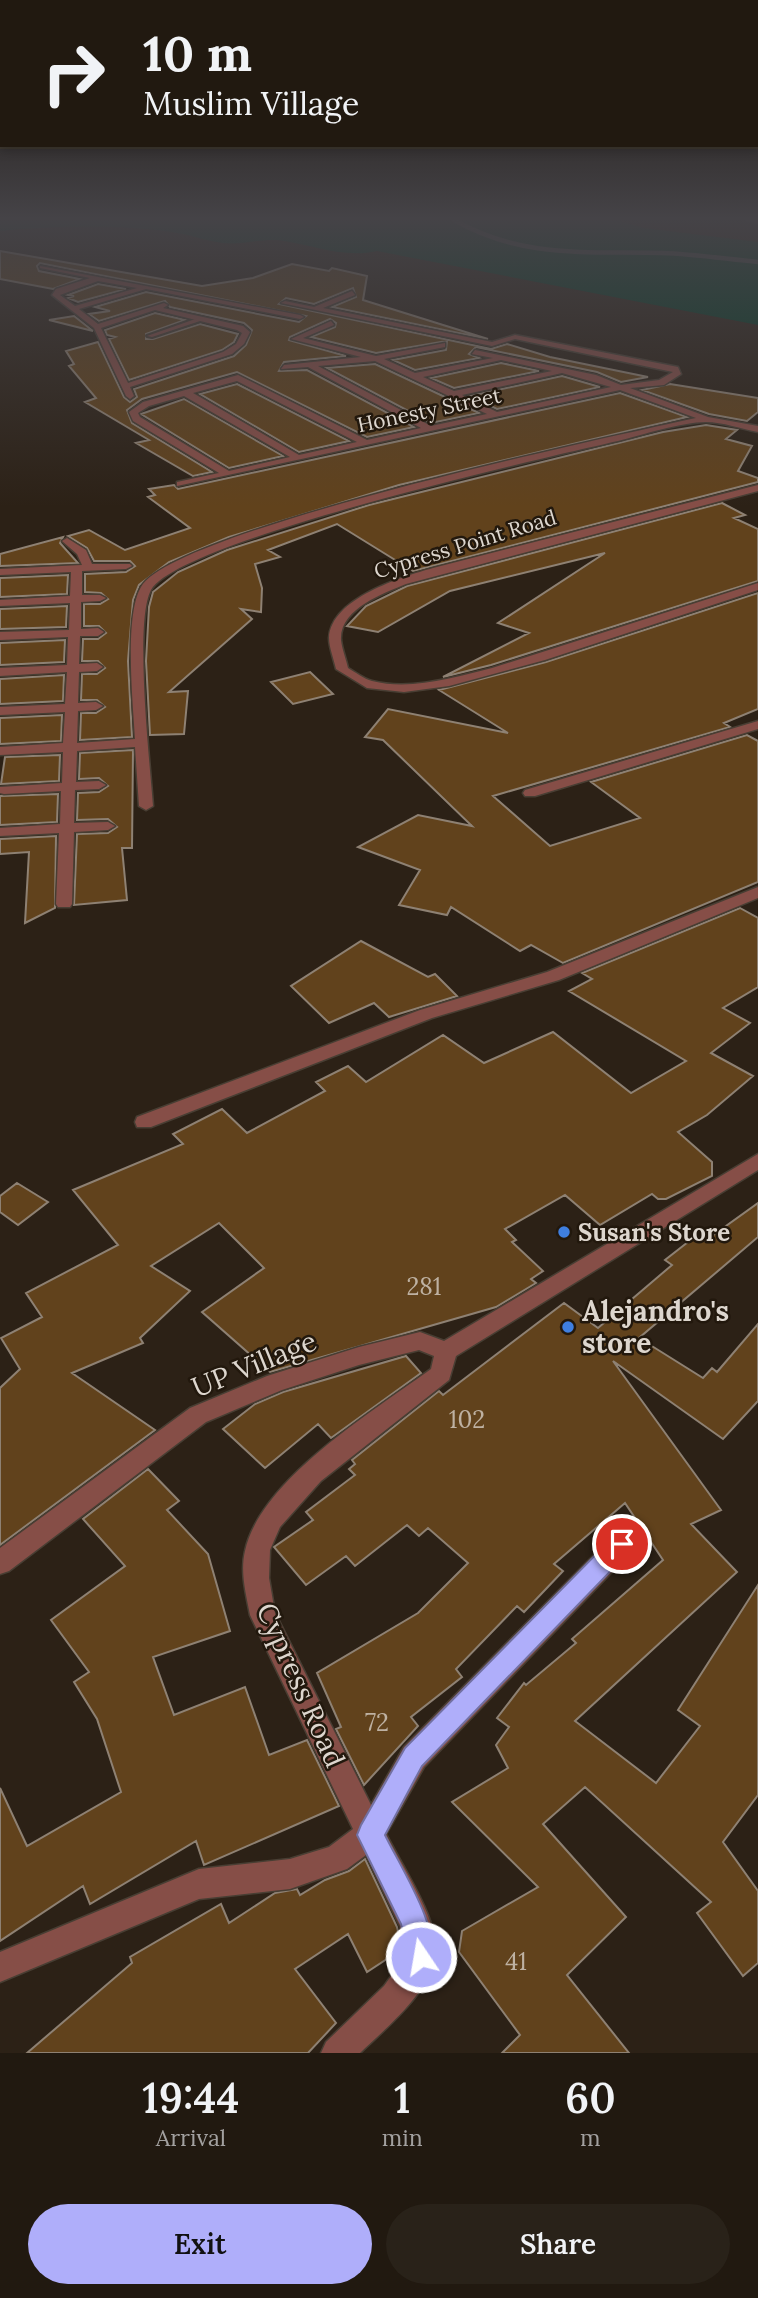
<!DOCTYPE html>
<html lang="en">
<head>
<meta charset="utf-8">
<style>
  :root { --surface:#211910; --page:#292219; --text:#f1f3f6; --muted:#a2a09f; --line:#3e3830; --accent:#afaefa }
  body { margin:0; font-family:Lora,serif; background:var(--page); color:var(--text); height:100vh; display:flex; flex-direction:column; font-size:26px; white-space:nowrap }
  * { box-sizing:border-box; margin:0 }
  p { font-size:23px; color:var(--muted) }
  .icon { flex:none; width:38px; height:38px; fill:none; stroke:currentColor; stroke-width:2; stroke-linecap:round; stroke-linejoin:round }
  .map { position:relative; height:2053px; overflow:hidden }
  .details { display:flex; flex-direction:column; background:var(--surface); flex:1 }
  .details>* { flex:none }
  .hud { position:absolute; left:0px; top:0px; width:760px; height:147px; box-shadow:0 4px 10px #0003,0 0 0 2px var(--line); background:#211910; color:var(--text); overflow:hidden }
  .pin { position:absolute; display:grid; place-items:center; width:60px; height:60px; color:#fff; margin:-30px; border:4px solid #fff; border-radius:50%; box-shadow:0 2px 7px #0007 }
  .me { position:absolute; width:77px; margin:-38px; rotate:348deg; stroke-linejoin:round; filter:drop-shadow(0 0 5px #0008) }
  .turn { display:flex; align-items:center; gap:24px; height:147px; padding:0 28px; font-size:32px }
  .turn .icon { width:91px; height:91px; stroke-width:2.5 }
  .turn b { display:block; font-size:49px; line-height:60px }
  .eta { display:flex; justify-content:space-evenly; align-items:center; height:119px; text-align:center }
  .eta b { font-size:42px; font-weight:600; line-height:49px }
  .cta { display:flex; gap:14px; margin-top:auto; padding:14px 28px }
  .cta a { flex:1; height:80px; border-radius:42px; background:var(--accent); color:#111; font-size:28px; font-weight:600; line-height:80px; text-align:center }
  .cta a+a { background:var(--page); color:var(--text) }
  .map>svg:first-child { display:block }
  .green { fill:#003b26 }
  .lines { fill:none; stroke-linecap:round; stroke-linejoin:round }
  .stream { stroke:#464d4f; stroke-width:4.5 }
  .building { fill:#61421c; stroke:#8e8173; stroke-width:2 }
  .lane-casing { stroke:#483e33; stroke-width:4 }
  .street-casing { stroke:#483e33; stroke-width:3 }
  .lane { fill:#864e47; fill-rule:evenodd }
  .street { fill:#864e47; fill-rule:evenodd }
  .route { fill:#afaefa; stroke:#7271a2; stroke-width:2 }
  .shop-dot { fill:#3f7fe0; stroke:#22180d; stroke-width:2.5 }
  .labels { text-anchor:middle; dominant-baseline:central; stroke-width:5; stroke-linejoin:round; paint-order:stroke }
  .far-street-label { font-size:21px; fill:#ddd6ce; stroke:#22180d }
  .poi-label { font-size:24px; font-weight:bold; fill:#ddd6ce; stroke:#22180d; text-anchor:start }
  .near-number-label { font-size:24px; fill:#beb1a2 }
  .near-poi-label { font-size:28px; font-weight:bold; fill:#ddd6ce; stroke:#22180d; text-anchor:start }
  .near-street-label { font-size:28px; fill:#ddd6ce; stroke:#22180d }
</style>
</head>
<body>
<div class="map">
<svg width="758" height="2053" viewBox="0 0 758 2053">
  <rect width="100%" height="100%" fill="#2c2116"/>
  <path class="green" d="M0 220H617L644 228 758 242V325L377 251C343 259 311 244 277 240 259 239 241 245 223 243 205 241 189 234 171 232 116 224 55 226 0 231Z"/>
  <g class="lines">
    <path class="stream" d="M454 220C523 259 586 251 662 253 694 254 726 259 758 262"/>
  </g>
  <path class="building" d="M0 251 202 286 253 278 292 264 329 271 332 268 367 276 363 300 488 339 332 307 356 297 353 288 314 304 286 298 279 304 491 349 507 344 550 357 648 377 621 382 597 372 476 347 469 354 479 358 415 370 393 360 446 350 447 341 376 353 311 337 335 327 336 323 330 319 290 337 289 340 346 356 284 362 279 371 307 370 414 427 367 437 237 372 142 399 127 410 132 423 212 472 193 476 136 443 149 440 85 402 96 398 69 366 74 364 66 351 98 342 124 397 130 402 137 397 134 389 234 356 246 345 252 330 244 323 170 307 165 301 99 321 89 314 110 311 95 307 146 292 299 322 306 316 40 263 37 266 39 271 80 279 53 289 0 279Z
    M98 284 126 289 78 302 68 298 74 296 68 295Z
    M155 313 185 320 146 334V339H153L200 324 238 334 234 342 222 350 129 380 109 339 115 337 107 335 105 330Z
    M74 316 93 331 49 320Z
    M501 363 539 371 454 388 431 378Z
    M375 364 479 413 431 423 327 368Z
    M562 376 600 387 497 409 470 396Z
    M237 384 349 441 299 452 200 394Z
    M670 384 758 398V412L747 421 709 414 642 390Z
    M620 393 687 417 399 485 229 537 169 562 139 585 133 600 128 661 132 737 80 740 81 713H96L105 707 97 700H81L82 674H97L105 668 98 661H82L83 639H98L106 633 99 626H84V604H100L108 599 101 593 85 592V574L126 572 135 566 130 561H94L87 548 68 536 89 530 125 550 190 528 148 497 155 495 149 489 174 485 178 489Z
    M184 399 283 456 229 468 141 414Z
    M706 425 737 430 726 439 752 446 738 471 758 478V482L413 571 337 524 268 550 280 557 255 564 262 588 261 612 241 609 252 619 169 692 188 691 184 734 150 735 146 661 149 607 153 592 178 572 227 550 369 505 663 432Z
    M722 503 745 515 734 518 758 529V581L491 665 443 677 529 633 498 623 605 553 450 591 378 632 347 626 366 606 407 586Z
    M63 537 60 543 78 563 0 566V554Z
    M68 575 67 594 0 597V578Z
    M758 593V709L724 723 730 727 493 796 550 846 640 818 591 782 747 735 758 741V882L563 963 531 945 520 951 451 907 447 915 399 905 420 870 358 847 418 815 472 826 383 740 365 737 388 709 508 733 439 690 546 662Z
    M67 606 66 627 0 629V609Z
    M65 640 64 662 0 665V643Z
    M310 672 333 694 293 704 271 682Z
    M64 675 63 701 0 704V679Z
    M62 715 61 741 0 744V718Z
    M133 750 132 848H122L127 900 74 905 77 834 108 833 117 827 108 819 77 820 78 793 99 792 108 786 99 778 79 779 80 753Z
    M60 755 59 781 1 784 5 757Z
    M58 794 57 822 0 825V796Z
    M56 836 55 908 25 923 29 852 0 854V839Z
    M740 908 758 918V987L723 1008 750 1023 711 1053 753 1076 707 1115 678 1132 712 1162V1176L666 1199H658L652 1194 600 1225 565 1195 505 1229 516 1240 512 1242 543 1271 531 1279 536 1283 496 1307 270 1372 202 1312 264 1268 219 1223 151 1266 190 1291 140 1338 143 1343 72 1373 155 1430 0 1545V1388L20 1369 1 1338 42 1317 26 1293 118 1245 73 1190 183 1144 173 1134 222 1109 247 1133 325 1091 316 1082 348 1066 366 1082 443 1035 484 1063 553 1032 631 1093 686 1061 569 991 592 979 582 973Z
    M361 941 428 977 435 974 457 996 389 1017 374 1003 329 1023 291 986Z
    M17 1183 48 1202 18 1225 0 1212V1196Z
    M758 1203V1237L639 1338 703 1378 712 1368 717 1372 758 1324V1401L723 1439 613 1361 721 1510 691 1524 737 1572 575 1721 656 1783 700 1726 678 1710 758 1585V1795L723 1842 758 1891V1963L743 1976 697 1913 711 1902 585 1787 543 1824 626 1917 567 1975 629 2053H502L520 2035 459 1952 462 1931 538 1887 452 1802 508 1768 496 1745 509 1727 497 1718 524 1683 526 1685 576 1643 572 1639 663 1560 625 1503 554 1564 563 1571 524 1612 517 1606 456 1669 462 1677 411 1717 418 1726 364 1785 336 1729 341 1727 317 1673 418 1613 468 1563 428 1528 419 1536 407 1525 355 1566 346 1556 306 1585 274 1547 313 1520 306 1512 355 1475 349 1469 355 1464 352 1460 439 1391 443 1395 564 1303 598 1328 672 1265 665 1260 697 1235 705 1241Z
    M406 1356 421 1373 331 1438 318 1424 265 1468 223 1429 255 1404 283 1392Z
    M148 1469 179 1501 167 1510 208 1554 230 1631 153 1657 174 1715 245 1687 269 1755 307 1740 339 1806 204 1865 196 1841 90 1904 83 1886 0 1941V1788L27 1846 121 1792 97 1719 74 1682 89 1672 51 1620 125 1566 83 1519Z
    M365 1859 397 1927 402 1949 367 1972 348 1934 295 1969 336 2023 308 2053H27L132 1963 130 1957 221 1904 229 1923 275 1893 297 1889 300 1895 325 1880 349 1871Z"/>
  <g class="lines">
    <defs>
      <path id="lane" d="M201 317 203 320 152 337 147 336Z"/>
      <path id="street" d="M746 220H758V223Z
        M40 266 300 315 304 317 300 319 146 289 79 309 98 324 164 303 168 305 163 308 243 326 250 332 244 344 232 354 130 387 134 396 130 399 126 396 94 328 52 295 56 289 90 278 40 268ZM98 281 137 288 75 306 60 295ZM155 310 237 330 242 333 236 344 223 352 128 383 101 328Z
        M352 291 355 295 323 308 492 342 515 335 678 367 681 374 664 385 630 388 708 417 758 426V432C742 429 722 422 706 422 682 422 642 435 618 441 547 457 179 540 151 590 134 622 150 764 153 806L146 810 139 806 135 747 77 751 76 782 99 781 106 785 99 789 75 790 74 823 108 822 115 826 108 830 74 832 72 904 70 907H58L56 904 59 833 0 836V828L60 824 61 791 4 794 0 793V787L62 783 63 752 0 755V747L63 743 65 712 0 715V707L65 704 67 672 0 676V668L67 665 68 637 0 640V632L69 630 70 603 0 606V600L70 596 71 572 0 575V569L82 565 77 554 62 541 67 538 86 550 92 564H130L132 566 126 569 82 571V595H100L106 598 100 601 81 602V629L98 628 104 632 98 636H80L79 664 97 663 103 667 97 671 79 672 78 703 96 702 103 706 96 710 78 711 77 743 135 739C133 704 124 616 141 587 173 530 613 436 696 418L620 390 177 486V482L219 473 133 421 129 412 143 402 238 375 367 440 421 428 308 367 281 369 284 365 361 357 291 339 331 321 334 325 303 338 376 356 445 343V347L384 359 415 373 493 358 472 354 475 350 596 375 621 385 659 380 673 372 515 339 492 346 281 303 285 301 314 307ZM501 360 552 371 454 391 423 377ZM375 361 487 414 431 426 318 366ZM562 373 611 387 497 412 462 395ZM237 381 357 442 299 455 193 393ZM184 396 290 457 229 471 140 417 138 413 149 406Z
        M758 485V491L406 584C384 593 339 609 341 640 342 649 346 659 348 668 355 672 364 679 372 681 411 691 455 677 492 668L758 583V590L545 660 449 686 404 692 367 688 336 669C334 660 329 647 329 638 331 598 402 577 433 568Z
        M758 721V729L535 796H525L523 793 525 790Z
        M758 887V898L559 980 432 1018 151 1127H137L135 1122 137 1117 420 1010 547 972Z
        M758 1154V1170L456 1356 449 1380 321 1481 280 1527 270 1550 269 1578 275 1613 371 1805 404 1747 613 1536 622 1533 631 1536 634 1544 631 1552 424 1767 386 1834C401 1864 438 1919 436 1952 435 1988 384 2030 360 2053H321L326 2042 384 1986 406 1955 400 1926 366 1855 347 1869 290 1889 199 1899 0 1982V1952L199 1869 290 1859 329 1847 353 1829 250 1615C246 1594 240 1572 245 1551 260 1480 375 1410 431 1369L434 1356 419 1350 359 1365 282 1390 206 1422 9 1571 0 1574V1548L190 1408 267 1376 359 1347 420 1332 444 1341Z"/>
    </defs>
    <use href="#lane" class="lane-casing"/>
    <use href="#street" class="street-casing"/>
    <use href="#lane" class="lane"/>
    <use href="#street" class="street"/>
  </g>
  <linearGradient id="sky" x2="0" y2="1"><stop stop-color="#18120c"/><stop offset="0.43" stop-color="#454347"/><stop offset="1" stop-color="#454347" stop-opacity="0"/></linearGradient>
  <rect width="758" height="507" fill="url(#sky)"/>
  <path class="route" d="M622 1533 630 1536 633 1544 630 1551 422 1766 385 1835C400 1866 444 1934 431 1967L421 1971 411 1967 401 1924 357 1835 361 1825 405 1748 614 1536Z"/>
  <g class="shop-dot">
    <circle cx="564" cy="1232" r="7"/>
    <circle cx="568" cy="1327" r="7"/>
  </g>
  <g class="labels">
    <g class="far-street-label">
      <text transform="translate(429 410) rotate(-12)">Honesty Street</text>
      <text transform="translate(465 544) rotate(-17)">Cypress Point Road</text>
    </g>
    <g class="poi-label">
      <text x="578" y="1232">Susan's Store</text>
    </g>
    <g class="near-number-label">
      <text x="424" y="1286">281</text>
      <text x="467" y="1419">102</text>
      <text x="377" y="1722">72</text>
      <text x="516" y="1961">41</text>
    </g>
    <g class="near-poi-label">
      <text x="582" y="1311">Alejandro's<tspan x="582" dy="32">store</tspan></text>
    </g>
    <g class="near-street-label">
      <text transform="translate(254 1364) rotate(-22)">UP Village</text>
      <text transform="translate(301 1685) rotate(66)">Cypress Road</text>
    </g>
  </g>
</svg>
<div class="pin" style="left:622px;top:1544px;background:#d93025"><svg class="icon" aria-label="arrive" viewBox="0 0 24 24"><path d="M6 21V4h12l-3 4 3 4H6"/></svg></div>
<svg class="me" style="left:421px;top:1957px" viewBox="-20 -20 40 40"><circle r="17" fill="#afaefa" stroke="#fff" stroke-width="3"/><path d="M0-11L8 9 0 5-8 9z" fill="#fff"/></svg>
<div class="hud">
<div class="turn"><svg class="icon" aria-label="right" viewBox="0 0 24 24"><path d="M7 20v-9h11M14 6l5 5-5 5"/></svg><div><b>10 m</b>Muslim Village</div></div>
</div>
</div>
<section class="details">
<div class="eta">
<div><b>19:44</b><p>Arrival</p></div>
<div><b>1</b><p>min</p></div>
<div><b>60</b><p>m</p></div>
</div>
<div class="cta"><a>Exit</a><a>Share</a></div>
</section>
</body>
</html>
